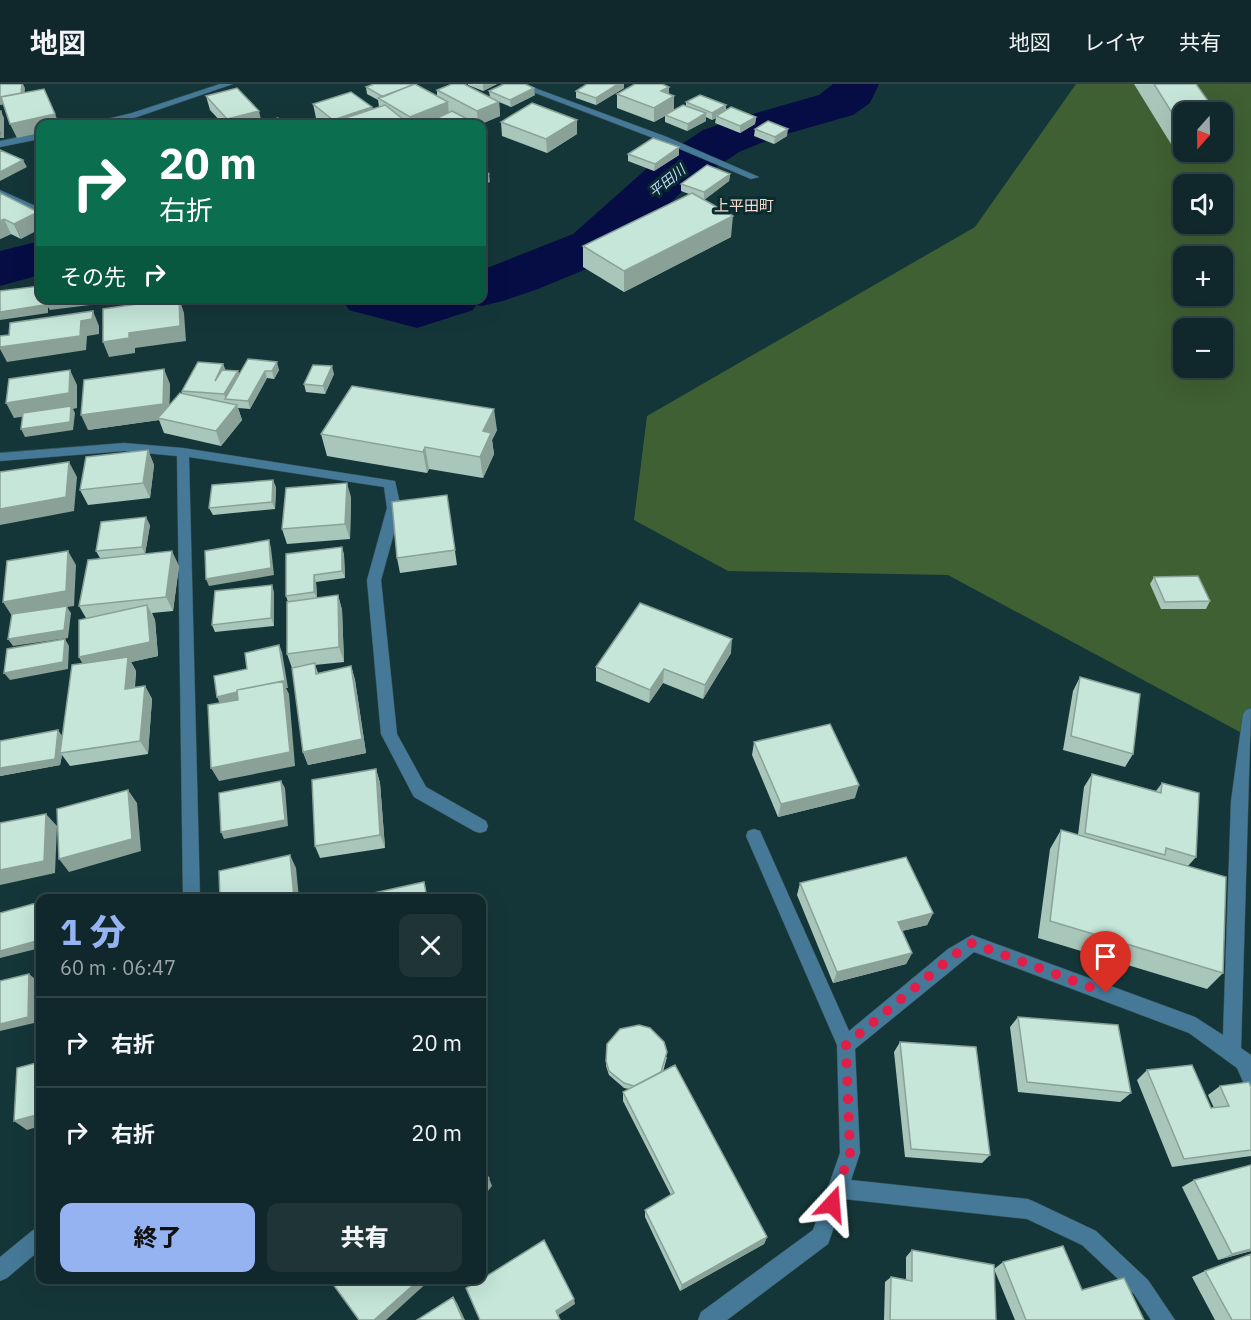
<!DOCTYPE html>
<html lang="ja">
<head>
<meta charset="utf-8">
<style>
  :root { --surface:#10282b; --page:#1e3437; --text:#f1f3f6; --muted:#9ca6a9; --line:#304447; --accent:#95b2f1 }
  body { margin:0; font-family:"IBM Plex Sans","Noto Sans JP",sans-serif; background:var(--page); color:var(--text); height:100vh; display:flex; flex-direction:column; font-size:22px; white-space:nowrap }
  * { box-sizing:border-box; margin:0 }
  p { font-size:20px; color:var(--muted) }
  .icon { flex:none; width:33px; height:33px; fill:none; stroke:currentColor; stroke-width:2; stroke-linecap:round; stroke-linejoin:round }
  .map { position:relative; flex:1; overflow:hidden }
  .details { position:absolute; left:36px; top:810px; width:450px; height:390px; display:flex; flex-direction:column; background:var(--surface); border-radius:12px; box-shadow:0 6px 24px #0002,0 0 0 2px var(--line) }
  .details>* { flex:none }
  .top-card { position:absolute; left:36px; top:36px; width:450px; height:183px; border-radius:12px; box-shadow:0 6px 24px #0002,0 0 0 2px var(--line); background:#0b6e4f; color:#fff; overflow:hidden }
  .needle { width:39px; rotate:200deg }
  .fabs { position:absolute; left:1173px; top:18px; display:grid; gap:12px }
  .fabs a { display:grid; place-items:center; width:60px; height:60px; border-radius:12px; background:var(--surface); box-shadow:0 6px 24px #0002,0 0 0 2px var(--line); font-size:30px }
  .pin { position:absolute; display:grid; place-items:center; width:51px; height:51px; color:#fff; margin:-62px -26px; border-radius:50% 50% 50% 0; rotate:-45deg; box-shadow:0 0 6px #0007 }
  .pin .icon { rotate:45deg }
  .me { position:absolute; width:66px; margin:-33px; rotate:19deg; stroke-linejoin:round; filter:drop-shadow(0 0 4px #0008) }
  .turn { display:flex; align-items:center; gap:21px; height:126px; padding:0 24px; font-size:27px }
  .turn .icon { width:78px; height:78px; stroke-width:2.5 }
  .turn b { display:block; font-size:42px; line-height:51px }
  .then { display:flex; align-items:center; height:57px; padding:0 24px; background:#0003; gap:12px; font-size:22px }
  .round { display:grid; place-items:center; flex:none; width:63px; height:63px; border-radius:12px; background:var(--page) }
  .head { display:flex; align-items:center; justify-content:space-between; height:102px; padding:0 24px }
  h1 { font-size:36px; font-weight:800; line-height:45px; color:var(--accent) }
  .cta { display:flex; gap:12px; margin-top:auto; padding:12px 24px }
  .cta a { flex:1; height:69px; border-radius:12px; background:var(--accent); color:#111; font-size:24px; font-weight:800; line-height:69px; text-align:center }
  .cta a+a { background:var(--page); color:var(--text) }
  ul { padding:0; list-style:none }
  li { display:flex; align-items:center; gap:18px; height:90px; padding:0 24px; border-top:2px solid var(--line) }
  li div { flex:1 }
  li b { display:block; font-size:22px }
  li em { font-style:normal }
  header { display:flex; align-items:center; gap:36px; box-sizing:border-box; height:84px; padding:0 30px; background:var(--surface); border-bottom:2px solid var(--line) }
  header strong { font-size:28px }
  nav { display:flex; gap:33px; margin-inline-start:auto; font-size:21px }
  .map>svg:first-child { display:block }
  .green { fill:#3f6032; fill-rule:evenodd }
  .lines { fill:none; stroke-linecap:round; stroke-linejoin:round }
  .river { fill:#060d44; fill-rule:evenodd }
  .minor-casing { stroke:#365457; stroke-width:1 }
  .minor { fill:#457997; fill-rule:evenodd }
  .wall { fill:#a9c6bb }
  .shaded-wall { fill:#8aa198 }
  .building { fill:#c5e6d9; stroke:#8aa198; stroke-width:1.5 }
  .route { stroke:#e11d48; stroke-width:10; stroke-dasharray:0 18 }
  .labels { text-anchor:middle; dominant-baseline:central; stroke-width:6; stroke-linejoin:round; paint-order:stroke }
  .far-water-label { font-size:14px; font-style:italic; fill:#c8d6fb; stroke:#092c2f }
  .far-quarter-label { font-size:15px; fill:#f9d8cd; stroke:#092c2f }
</style>
</head>
<body>
<header>
<strong>地図</strong>
<nav><a>地図</a><a>レイヤ</a><a>共有</a></nav>
</header>
<div class="map">
<svg width="1251" height="1236" viewBox="0 0 1251 1236">
  <rect width="100%" height="100%" fill="#153639"/>
  <path class="green" d="M1076 0H1251V654L948 491 728 487 634 436 647 332 975 143ZM1184 28H1222V68H1184ZM1184 100H1222V140H1184ZM1184 172H1222V212H1184ZM1184 244H1222V284H1184Z"/>
  <g class="lines">
    <path class="river" d="M833 0H879L870 19 853 31 776 53 739 68 688 102 613 174 538 205 503 217 482 222 476 221 473 226 417 244 349 226 341 214H482V186L573 150 652 80 703 46 742 33 819 11Z
      M40 157V191L0 202V167Z"/>
    <defs>
      <path id="minor" d="M220 0H233L137 33 102 40H86L132 29Z
        M512 0H524L667 53 759 93 751 95 661 57Z
        M40 49V55L0 63V57Z
        M0 106 40 124V131L0 113Z
        M124 359 183 364 395 397 401 424 381 496 397 650 426 703 486 737 488 742 486 747 480 749 474 747 414 713 381 650 367 496 387 424 384 403 189 373 200 814H183L177 372 124 367 0 377V369Z
        M1251 624 1241 964 1251 971V1002L1244 1000 1237 984 1189 949 974 868 855 965 860 1069 851 1096 1028 1115 1035 1118 1096 1147 1148 1196 1175 1236H1151L1134 1210 1082 1161 1027 1135 844 1115 828 1160 727 1236H698L701 1228 813 1146 840 1069 837 961 746 752 748 747 754 745 760 747 849 947 948 865 972 851 1195 933 1223 951 1231 717 1243 630 1246 626Z
        M40 1143V1166L7 1194 0 1197V1173L33 1146Z"/>
    </defs>
    <use href="#minor" class="minor-casing"/>
    <use href="#minor" class="minor"/>
  </g>
  <path class="wall" d="M468 0H497L483 7 468 1Z
    M587 0H624V4L596 21 576 14V7Z
    M1134 0H1196L1184 28V60H1171Z
    M366 3 437 13V6L490 13 489 7 535 11 511 23 499 18 500 32 481 40H433V39L429 40H324L316 34 313 20 372 23V25L379 23 378 16 367 10Z
    M617 10H669L674 26 686 22V18L726 21V26L756 33 755 40 740 49 715 39 716 34 712 36 706 33V37L687 47 665 38V32L654 38 617 24Z
    M206 12 262 39 286 40H223L210 26Z
    M501 38 577 50 547 69 502 52Z
    M755 45 787 52 774 60 754 52Z
    M679 63V71L654 87 628 77V70Z
    M730 90 729 97 704 116 731 153 624 208 583 183V162L689 110 681 107V100Z
    M40 97V109L36 99Z
    M0 109 21 155 11 150 0 155Z
    M248 275 279 286 274 295 267 294 250 325 238 324 242 336 221 362 164 349 159 336 88 346 170 300 169 321 182 309V307L223 280 225 286 238 287 239 291Z
    M334 290 325 310 306 308 304 300Z
    M497 346 492 356 494 370 483 394 429 385 427 389 327 372 321 350Z
    M148 366 154 381 150 414 88 421 80 406Z
    M276 403 275 425 213 431 209 424Z
    M447 411 457 481 400 489 397 474Z
    M351 413 350 455 287 460 282 445Z
    M150 441 145 470 179 482 173 527 152 529 155 536 158 572 131 578 136 587 135 603 145 602 152 615 148 670 70 682 62 671 60 681 0 692V657L63 652 83 580 79 573 86 534 79 522 100 474 96 467Z
    M342 463 344 471 345 494 316 498 317 514 338 511 342 526 344 578 315 581 318 589 351 582 355 596 366 669 308 681 303 668 292 584 287 570 288 518 286 512Z
    M1154 493 1210 517 1206 525H1161L1150 500Z
    M274 508V542L215 548 212 541Z
    M731 569 703 615 663 599 649 619 596 597V583Z
    M1080 593 1133 670 1125 683 1063 666 1073 607Z
    M754 658 855 714 778 733 752 671Z
    M376 685 380 699 385 764 320 774 315 762Z
    M1092 690 1156 707 1162 699 1196 773 1188 782 1223 889 1207 905 1038 854 1050 765 1061 746 1078 751 1084 703Z
    M800 799 933 829 927 841 902 847 912 869 906 880 833 899 797 811Z
    M1018 933 1131 1009 1120 1018 1018 1008 1010 943Z
    M900 958 990 1071 982 1079 905 1073 894 968Z
    M667 973 663 988 767 1153 764 1160 680 1207 645 1133V1126L671 1111 623 1017V1008L629 1005 624 1004 609 991 606 982V977Z
    M1147 986 1211 1024H1214L1208 1011 1220 1002 1251 1003V1072L1172 1083 1137 996Z
    M1251 1081V1167L1218 1176 1182 1103 1194 1096Z
    M912 1166 996 1236H884L885 1198 891 1193 906 1196V1173Z
    M1003 1178 1082 1206 1144 1236H1015L994 1185Z
    M1205 1187 1251 1236H1215L1192 1193Z"/>
  <path class="shaded-wall" d="M22 0H23L25 4 24 18 0 21V13Z
    M483 0H497L483 7Z
    M618 0H624V4L596 21V14Z
    M669 3V15L674 12V26L654 38V24L661 7Z
    M534 4 535 11 511 23 510 16Z
    M448 18 449 32 433 36V39L429 40H411L410 33Z
    M499 18 500 32 481 40H478L477 27Z
    M726 21 725 28 716 32V34L712 36V29Z
    M372 23 374 37H336L337 40H334L333 36Z
    M1 27 4 34V54H0Z
    M259 27 262 40H229L227 35Z
    M706 29V37L687 47 688 40Z
    M55 30 59 40H40V49L17 54 10 40Z
    M756 33 755 40 740 49V42Z
    M577 36V50L547 69 546 55Z
    M484 44 485 52 482 53V45Z
    M788 45 787 52 774 60 775 53Z
    M679 63V71L654 87 655 80Z
    M23 76 27 83 0 97V88Z
    M489 90 490 98 482 101V94Z
    M730 90 729 97 704 116V108Z
    M38 128 40 134V145L21 155 14 140Z
    M733 132 731 153 624 208V187Z
    M4 135 11 150 0 155V137Z
    M44 214H106V219L50 226 48 223V229L0 236V228Z
    M112 214H132L113 217Z
    M179 214 184 229 186 257 135 264V269L109 273 103 258 129 249Z
    M93 227 99 242V250L87 252 86 266 7 278 0 265V263L81 237Z
    M277 278 279 286 274 295 272 287Z
    M223 280 226 287 215 297Z
    M332 282 334 290 325 310 323 302Z
    M164 285 170 300 169 335 158 334 159 336 88 346 81 331Z
    M70 286 77 301V324L73 325 75 329 73 346 25 353 21 345 71 325 14 334 6 319Z
    M238 287 240 295 226 315 224 310Z
    M265 287 267 294 250 325 248 317Z
    M237 321 242 336 221 362 216 347Z
    M494 325 497 346 492 356 494 370 483 394 480 373 483 347Z
    M425 363 429 385 427 389 423 368Z
    M148 366 154 381 150 414 143 399Z
    M69 378 77 393 74 427 0 441V425Z
    M273 396 276 403 275 425 272 418Z
    M347 399 351 413 350 455 345 440Z
    M146 433 150 441 145 470 142 463Z
    M269 456 271 464 274 491 209 502 206 495Z
    M342 463 344 471 345 494 342 487Z
    M68 467 76 481 74 522 67 523 71 529 68 554 13 562 8 555 12 532 3 518Z
    M172 467 179 482 173 527 166 513Z
    M314 491 316 498 317 515 314 508Z
    M272 501 274 508V542L271 534Z
    M338 511 342 526 344 578 339 563Z
    M147 521 155 536 158 572 131 578 136 587 133 618 88 587 79 573Z
    M65 555 69 562 68 585 10 596 4 589Z
    M732 555 731 569 703 615 705 601Z
    M279 561 282 568 288 604H286L289 610 295 682 219 697 211 684 220 620 217 613Z
    M351 582 355 596 366 669 308 681 303 668Z
    M664 585 663 599 649 619 650 606Z
    M145 602 152 615 148 670 140 657Z
    M58 646 63 653 60 669 62 671 60 681 0 692V684Z
    M376 685 380 699 385 764 380 751Z
    M281 697 285 704 288 742 224 755 221 748Z
    M859 701 855 714 778 733 781 720Z
    M128 706 137 719 141 767 69 788 59 775Z
    M46 730 57 742 55 789 0 801V786Z
    M290 771 296 784 299 814H294Z
    M933 829 927 841 893 849 898 838Z
    M40 856V864L0 874V867Z
    M912 869 906 880 833 899 837 888Z
    M29 890 35 895 34 939 0 947V940Z
    M40 1030V1042L27 1046 14 1037Z
    M489 1094 492 1102 482 1114V1103Z
    M767 1153 764 1160 680 1207 682 1201Z
    M1251 1165V1167L1218 1176 1232 1170Z
    M419 1196H430L386 1236H374Z
    M453 1213 457 1219 465 1236H463Z
    M574 1215 575 1220 557 1232 556 1227Z"/>
  <path class="building" d="M0 0H22L21 9 0 13Z
    M374 0H414L383 13 366 3Z
    M415 0 448 18 410 33 378 14Z
    M452 0H464L499 18 477 27 437 6Z
    M504 0H525L534 4 510 16 489 7Z
    M587 0H618L596 14 576 7Z
    M635 0H662L669 3 661 7 674 12 654 24 617 10Z
    M1154 0H1196L1216 28H1184V40H1179Z
    M237 4 259 27 227 35 206 12Z
    M44 5 55 30 10 40 1 13Z
    M351 8 372 23 333 36 313 20Z
    M700 11 726 21 712 29 686 18Z
    M532 19 577 36 546 55 501 38Z
    M385 21 408 39 403 40H340L336 37Z
    M683 21 706 29 688 40 665 31Z
    M731 23 756 33 740 42 716 32Z
    M0 27H1V47H0Z
    M452 27 477 40H441L433 36Z
    M278 34 286 40H256Z
    M149 37 152 40H136Z
    M768 37 788 45 775 53 755 45Z
    M653 54 679 63 655 80 628 70Z
    M0 66 23 76 0 88Z
    M707 81 730 90 704 108 681 100Z
    M482 85 489 90 482 94Z
    M0 109 38 128 14 140 4 135 0 137Z
    M692 109 733 132 624 187 583 162Z
    M40 202V214H44V221L0 228V207Z
    M179 214 180 242 129 249V254L103 258V225Z
    M93 227 92 235 81 237 80 252 0 263V252L9 251 10 239Z
    M248 275 277 278 272 287H265L248 317 225 315Z
    M198 278 223 280 215 297 222 286 238 287 224 310 182 307Z
    M313 281 332 282 323 302 304 300Z
    M164 285 163 320 81 331 84 296Z
    M70 286 69 309 6 319 9 295Z
    M352 302 494 325 483 347 491 349 480 373 425 363 423 368 321 350Z
    M180 309 237 321 216 347 158 334Z
    M71 322 70 338 21 345 23 329Z
    M148 366 143 399 80 406 86 373Z
    M69 378 66 413 0 425V388Z
    M273 396 272 418 209 424 212 401Z
    M347 399 345 440 282 445 286 404Z
    M447 411 455 466 397 474 392 418Z
    M146 433 142 463 96 467 101 438Z
    M269 456 271 484 206 495 205 467Z
    M342 463V487L314 491V508L286 512V470Z
    M68 467 66 507 3 518 7 477Z
    M172 467 166 513 79 522 88 476Z
    M1198 492 1210 517 1165 518 1154 493Z
    M272 501 271 534 212 541 215 507Z
    M338 511 339 563 287 570V518Z
    M640 519 732 555 705 601 664 585 650 606 596 583Z
    M147 521 150 558 79 573V536Z
    M67 522 64 546 8 555 12 530Z
    M65 555 63 578 4 589 7 565Z
    M279 561 285 597 237 606V608L217 613 214 592 247 585 245 569Z
    M128 573 125 605 145 602 140 657 60 669 72 581Z
    M315 579 316 590 351 582 362 655 303 668 292 584Z
    M1080 593 1140 610 1133 670 1071 652Z
    M283 597 290 668 211 684 208 621 238 616 237 606Z
    M830 640 859 701 781 720 754 658Z
    M58 646 55 675 0 684V657Z
    M376 685 380 751 315 762 312 696Z
    M1092 690 1161 709 1162 699 1199 709 1196 773 1166 764 1165 771 1085 749Z
    M281 697 285 736 221 748 219 709Z
    M128 706 132 755 59 775 57 725Z
    M46 730 44 777 0 786V739Z
    M1061 746 1226 793 1223 889 1050 837Z
    M290 771 294 814H220L219 787Z
    M906 773 933 829 898 838 912 869 837 888 800 799Z
    M424 798 427 814H351Z
    M40 818V856L0 867V829Z
    M29 890 28 933 0 940V897Z
    M1018 933 1118 941 1131 1009 1027 998Z
    M639 941 650 944 664 958 667 968 661 988 634 1002 624 999 609 987 606 977 607 960 620 945Z
    M900 958 976 963 990 1071 911 1065Z
    M40 978V1030L14 1037 17 984Z
    M675 981 767 1153 682 1201 645 1126 674 1109 623 1008Z
    M1192 981 1211 1024 1229 1022 1220 1002 1249 998 1251 1003V1066L1184 1075 1147 986Z
    M1251 1081V1165L1232 1170 1194 1096Z
    M482 1087 489 1094 482 1103Z
    M544 1156 574 1215 556 1227 560 1236H480L466 1204 482 1196V1195Z
    M1063 1162 1082 1206 1124 1194 1144 1236H1026L1003 1178Z
    M912 1166 994 1181 996 1236H890L891 1193 912 1197Z
    M1251 1170V1236H1232L1205 1187Z
    M330 1196H419L374 1236H359Z
    M453 1213 463 1236H417Z"/>
  <g class="lines">
    <path class="route" d="M832 1120 850 1069 846 961 954 871 972 859 1106 909"/>
  </g>
  <g class="labels">
    <g class="far-water-label">
      <text transform="translate(667 97) rotate(-39)">平田川</text>
    </g>
    <g class="far-quarter-label">
      <text x="744" y="121">上平田町</text>
    </g>
  </g>
</svg>
<div class="fabs">
<a><svg class="needle" viewBox="-14 -14 28 28"><path d="M0-13l5 13h-10z" fill="#e53935"/><path d="M0 13l5-13h-10z" fill="#9ca6a9"/></svg></a>
<a><svg class="icon" aria-label="sound" viewBox="0 0 24 24"><path d="M4 9h4l5-4v14l-5-4H4zM17 9q2 3 0 6"/></svg></a>
<a>+</a>
<a>−</a>
</div>
<div class="pin" style="left:1106px;top:909px;background:#d93025"><svg class="icon" aria-label="arrive" viewBox="0 0 24 24"><path d="M6 21V4h12l-3 4 3 4H6"/></svg></div>
<svg class="me" style="left:832px;top:1120px" viewBox="-20 -20 40 40"><path d="M0-17L14 15 0 8-14 15z" fill="#e11d48" stroke="#fff" stroke-width="4"/></svg>
<div class="top-card">
<div class="turn"><svg class="icon" aria-label="right" viewBox="0 0 24 24"><path d="M7 20v-9h11M14 6l5 5-5 5"/></svg><div><b>20 m</b>右折</div></div>
<div class="then">その先<svg class="icon" aria-label="right" viewBox="0 0 24 24"><path d="M7 20v-9h11M14 6l5 5-5 5"/></svg></div>
</div>
<section class="details">
<div class="head"><div><h1>1 分</h1><p>60 m · 06:47</p></div><a class="round"><svg class="icon" aria-label="close" viewBox="0 0 24 24"><path d="M6 6l12 12M18 6L6 18"/></svg></a></div>
<ul>
<li><svg class="icon" aria-label="right" viewBox="0 0 24 24"><path d="M7 20v-9h11M14 6l5 5-5 5"/></svg><div><b>右折</b></div><em>20 m</em></li>
<li><svg class="icon" aria-label="right" viewBox="0 0 24 24"><path d="M7 20v-9h11M14 6l5 5-5 5"/></svg><div><b>右折</b></div><em>20 m</em></li>
</ul>
<div class="cta"><a>終了</a><a>共有</a></div>
</section>
</div>
</body>
</html>
